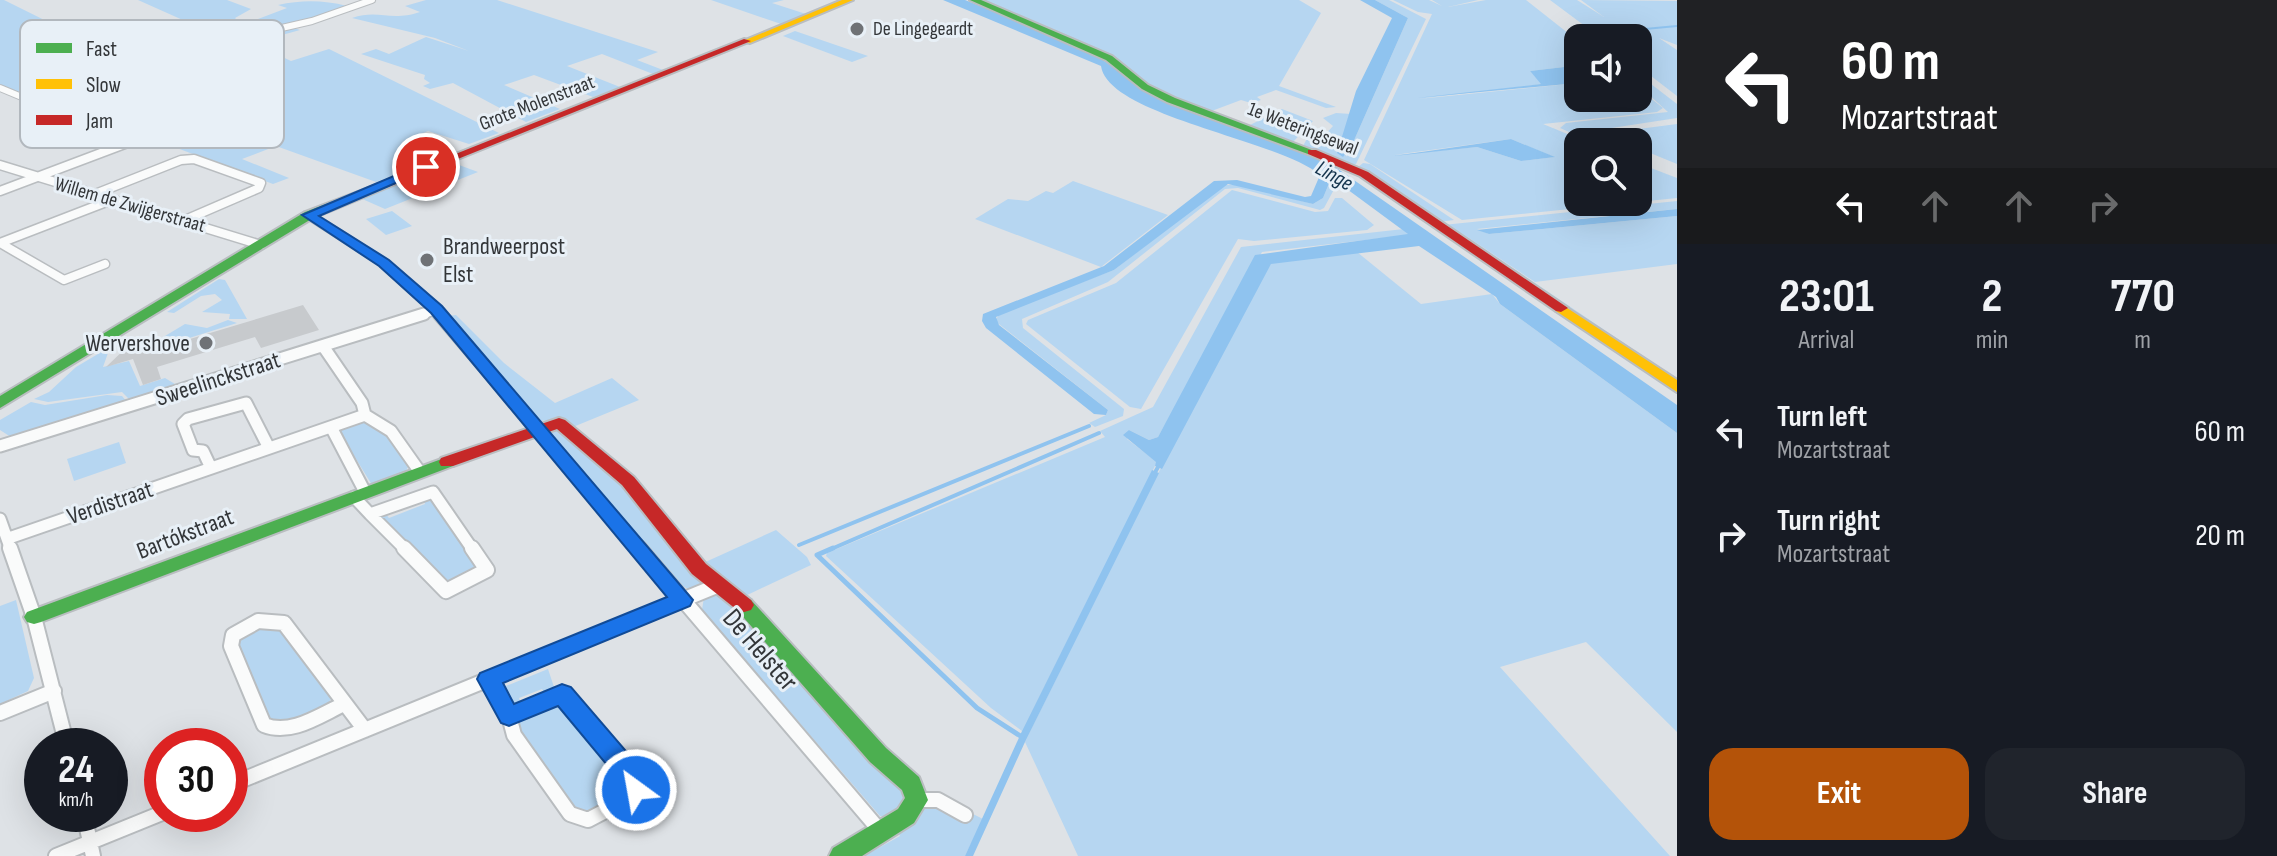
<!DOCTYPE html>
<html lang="en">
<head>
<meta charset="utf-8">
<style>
  :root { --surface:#171b24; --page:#20242c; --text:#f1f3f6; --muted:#9ea1a6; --accent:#b45309 }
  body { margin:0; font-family:"Sofia Sans Condensed",sans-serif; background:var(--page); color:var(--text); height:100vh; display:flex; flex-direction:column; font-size:30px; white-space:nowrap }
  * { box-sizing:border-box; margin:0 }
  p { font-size:26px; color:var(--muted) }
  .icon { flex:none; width:44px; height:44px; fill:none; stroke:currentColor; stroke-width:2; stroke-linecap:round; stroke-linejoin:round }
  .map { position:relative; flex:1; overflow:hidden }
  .sheet { display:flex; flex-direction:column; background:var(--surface); width:600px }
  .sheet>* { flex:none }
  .top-card { background:#202124; color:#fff; overflow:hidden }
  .fabs { position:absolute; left:1564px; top:24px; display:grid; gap:16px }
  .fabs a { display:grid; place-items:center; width:88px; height:88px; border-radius:16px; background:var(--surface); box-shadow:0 8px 32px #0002; font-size:40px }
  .speed { position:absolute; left:24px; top:728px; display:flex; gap:16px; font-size:40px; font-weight:700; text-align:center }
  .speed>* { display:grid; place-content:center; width:104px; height:104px; border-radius:50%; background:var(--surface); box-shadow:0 8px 32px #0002; line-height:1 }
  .speed small { font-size:20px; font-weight:400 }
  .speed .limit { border:12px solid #d22; background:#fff; color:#111 }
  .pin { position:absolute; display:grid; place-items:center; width:68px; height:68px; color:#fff; margin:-34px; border:4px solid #fff; border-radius:50%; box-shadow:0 2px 8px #0007 }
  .me { position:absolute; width:88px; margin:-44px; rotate:328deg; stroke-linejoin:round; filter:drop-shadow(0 0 6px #0008) }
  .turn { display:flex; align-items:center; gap:28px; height:168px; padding:0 32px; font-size:36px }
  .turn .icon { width:104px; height:104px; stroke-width:2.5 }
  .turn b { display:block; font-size:56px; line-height:68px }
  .lanes { display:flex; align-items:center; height:76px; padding:0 32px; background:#0003; justify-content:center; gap:40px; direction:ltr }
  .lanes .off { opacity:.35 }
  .eta { display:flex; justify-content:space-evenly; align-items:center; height:136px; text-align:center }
  .eta b { font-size:48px; font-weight:700; line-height:56px }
  .action { display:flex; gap:16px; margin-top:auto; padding:16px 32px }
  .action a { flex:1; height:92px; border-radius:24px; background:var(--accent); color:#fff; font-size:32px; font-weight:700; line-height:92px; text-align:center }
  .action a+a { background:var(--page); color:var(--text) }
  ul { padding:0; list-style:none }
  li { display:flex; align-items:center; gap:24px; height:104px; padding:0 32px }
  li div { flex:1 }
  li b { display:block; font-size:30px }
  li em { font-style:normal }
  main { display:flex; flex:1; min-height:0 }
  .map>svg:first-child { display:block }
  .green { fill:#b6d6f1; fill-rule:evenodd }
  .water { fill:#8fc3ef }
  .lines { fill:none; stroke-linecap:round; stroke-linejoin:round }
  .stream-far2 { stroke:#8fc3ef; stroke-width:2 }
  .stream-far1 { stroke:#8fc3ef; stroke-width:4 }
  .stream { stroke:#8fc3ef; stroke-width:5 }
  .building { fill:#c7cacd }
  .street-far3-casing { stroke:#b9bdc0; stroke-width:8 }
  .street-far2-casing { stroke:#b9bdc0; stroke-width:11 }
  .street-far1-casing { stroke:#b9bdc0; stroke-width:15 }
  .street-casing { stroke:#b9bdc0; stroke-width:18 }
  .fast-casing { stroke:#b9bdc0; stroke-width:4 }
  .slow-casing { stroke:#b9bdc0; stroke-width:4 }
  .jam-casing { stroke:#b9bdc0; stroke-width:4 }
  .street-far3 { stroke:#fafbfb; stroke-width:6 }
  .street-far2 { stroke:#fafbfb; stroke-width:8 }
  .street-far1 { stroke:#fafbfb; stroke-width:11 }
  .street { stroke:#fafbfb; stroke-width:14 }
  .fast { fill:#4caf50; fill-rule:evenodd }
  .slow { fill:#ffc107; fill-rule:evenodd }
  .jam { fill:#c62828; fill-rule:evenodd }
  .route { fill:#1a73e8; stroke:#114b97; stroke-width:2 }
  .poi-dot { fill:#6f7276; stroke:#e8f0f7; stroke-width:3 }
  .labels { text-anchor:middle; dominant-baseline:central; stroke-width:6; stroke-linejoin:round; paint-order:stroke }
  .far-poi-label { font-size:20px; fill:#333639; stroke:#e8f0f7; text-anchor:start }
  .far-street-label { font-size:20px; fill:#333639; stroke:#e8f0f7 }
  .far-water-label { font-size:22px; font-style:italic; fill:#15344d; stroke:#e8f0f7 }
  .poi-label { font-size:24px; fill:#333639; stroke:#e8f0f7; text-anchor:start }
  .street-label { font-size:24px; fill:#333639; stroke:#e8f0f7 }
  .near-street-label { font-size:28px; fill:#333639; stroke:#e8f0f7 }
  .key { fill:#e8f0f7; stroke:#b2b8be; stroke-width:2 }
  .key-label { font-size:22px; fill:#333639 }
</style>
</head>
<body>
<main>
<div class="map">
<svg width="1677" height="856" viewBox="0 0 1677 856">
  <rect width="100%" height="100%" fill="#dee2e6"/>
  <path class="green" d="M0 0H4L131 63 28 92 82 115 73 117 0 85Z
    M138 0H227L251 9 235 18 238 21 225 25 238 31 265 23 258 19 287 8 278 5C302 0 323 0 347 6L292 27 300 30 253 43 291 61 329 49 499 133 469 144 428 131 402 142 419 149 407 156 424 163 376 182 276 146 242 159 289 178 273 184 153 139 171 137 209 124 183 113 120 134 80 120 99 109 180 86 147 83 160 71 189 59 170 54 185 48 161 34 194 25Z
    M426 0H497L658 52 637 60 663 70 653 74 602 54 567 66 620 87 593 97 534 75 504 85 560 109 526 122 453 83 430 89 423 86 430 83 424 79 425 75 361 54 376 49 389 54 426 37 469 51 435 38 352 18C379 9 390 22 420 12L405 6Z
    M711 0H784L772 3 806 14 781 24Z
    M977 0H1299L1321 13 1279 86 1336 107 1326 108 1276 90 1257 97 1261 100 1251 103 1241 100 1209 112 1155 89 1114 58Z
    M1375 0H1389L1426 19 1356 164 1351 165 1303 146 1310 133 1324 136 1333 126 1323 118 1336 113 1351 114 1346 157 1352 145 1408 18Z
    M1393 0H1429L1442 6 1432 0H1478L1448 7 1486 0H1526L1578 41V79L1564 67 1530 71 1542 84 1418 99 1578 83V98H1638V88L1663 108 1657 112 1543 124 1587 142H1578V202H1638L1462 220 1364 160 1432 14 1418 12ZM1511 139 1554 157 1521 161 1477 147 1394 155Z
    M1550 0H1577L1604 17 1581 0 1677 1V45L1659 38 1677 50V96L1638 66V38H1601Z
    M795 31 868 56 852 62 783 36Z
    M1638 74 1677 104V118L1592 131 1610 142H1592L1560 128 1566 123 1668 112 1638 85Z
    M1282 109 1313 121 1293 142 1248 126Z
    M1677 124V164L1638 148V142H1622L1608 133Z
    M451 162 478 172 385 209 360 198Z
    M1363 163 1370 164 1454 220 1439 222 1357 168Z
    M1638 163 1677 178V198L1638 202Z
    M1073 181 1168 215 1101 267 975 219 1008 199 1028 201 1046 191 1053 193Z
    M1330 181 1338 182 1324 208 1320 210 1238 188 1225 189 1108 282 1022 319 1023 328 1124 409 1123 416 1095 427 1089 423 1106 415 1108 410 995 321 1000 313 1114 270 1223 185H1239L1313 204 1323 198Z
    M1232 190 1315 212 1328 211 1335 198H1342L1374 225 1367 230 1254 241 1238 239 1141 409 1130 407 1026 324 1028 320 1116 283Z
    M1677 201V209L1477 229 1489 234 1677 216V264L1535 282 1454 228 1677 379V383L1443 225Z
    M392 211 412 226 386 235 366 219Z
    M1404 229 1409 235 1262 252 1158 437 1149 440 1129 430 1127 439 1157 462 1022 731 991 708 826 556 827 553 1105 437 1100 431 1153 407 1241 247Z
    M1357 252 1421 304 1492 294 1500 304 1677 433V732L1586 642 1500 667 1670 856H1078L1025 742 1144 500 1268 266 1274 262Z
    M219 279 225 280 247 319H229L230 314 202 312 222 300 215 294 201 296 174 313 167 312Z
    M456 315 504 363 555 403 612 378 639 400 573 427 556 420 540 421 448 316Z
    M228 320 237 323 151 350 150 345 185 324 207 328Z
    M125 338 108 353 103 367 129 361 140 386 165 378 175 384 212 373 214 376 132 402 122 392 48 402 34 399 49 392 76 367Z
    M107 395 122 396 128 403 14 439 0 430V420L31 402 45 405Z
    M361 420C384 420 398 448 409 465L406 471 372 485 337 428Z
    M553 427 620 478 705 583 703 586 688 589 679 584 549 431Z
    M119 442 126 463 74 481 67 459Z
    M423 498H433L478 568 446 585 381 518 385 513 389 518 425 504Z
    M776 530 807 557 811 565 743 597 701 564Z
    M720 591 903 783 907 804 888 817 880 816 702 610 704 597Z
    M16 600 34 678 28 691 0 704V606Z
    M254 626 281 628 332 696C326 716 287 724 270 720L239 646 240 637Z
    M548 669 555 690 546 697 542 689 519 698 522 707H511L501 688Z
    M559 705 624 785 618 800 591 812 578 810 517 731 521 720Z
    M927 803 967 820 973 814 983 819 965 856H864L900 836 898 832 915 821Z"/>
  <path class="water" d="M943 0H965L1013 19 1100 58 1158 99 1328 162 1677 405V433L1500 304 1496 297 1419 246 1271 264 1162 469 1155 466 1156 462 1123 435 1129 430 1149 440 1158 437 1255 255 1408 234 1336 181H1330L1323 198 1313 204 1228 184 1114 270 996 317 999 325 1108 410 1106 415 1094 414 986 328 982 321 983 314 1104 266 1214 181 1237 180 1305 197 1311 196 1320 175C1280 140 1108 116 1101 66Z
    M1360 0H1375L1408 18 1352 145 1343 157 1337 153 1356 91 1392 18Z
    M1564 67 1578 83 1416 98 1541 84 1530 71Z
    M1511 139 1555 157 1521 161 1477 147 1394 156Z
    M1677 209V216L1489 234 1477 230Z
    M1152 470 1159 473 1025 742 973 856H965L1022 731Z"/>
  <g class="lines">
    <path class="stream-far2" d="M1602 33 1677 26"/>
    <path class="stream-far1" d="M1153 476 1158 467
      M799 545 1089 426
      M829 550 1099 433"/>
    <path class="stream" d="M833 548 817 555 977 708 1022 737"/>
  </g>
  <path class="building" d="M303 305 319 330 261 348 255 337 157 367 161 379 143 385 133 359 106 367 129 345 150 351Z"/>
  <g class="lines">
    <defs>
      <path id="street-far3" d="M0 88 118 137
        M71 120 91 111 103 88 142 60 312 21 372 0"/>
      <path id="street-far2" d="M114 135 130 142
        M0 165 261 245
        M0 191 130 142
        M95 194 181 160 194 159 261 183 259 188 185 220
        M309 215 384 263 441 316
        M0 243 114 199
        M0 243 64 280 105 264
        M418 316 436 310"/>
      <path id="street-far1" d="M439 314 641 550
        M323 346 362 403 365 415 391 431 420 472
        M331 427 365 492
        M0 446 424 314
        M211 468 203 451 193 450 183 424 188 419 246 403 269 448
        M354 497 370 514
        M370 514 406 550
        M370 514 433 492 473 550
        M0 519 11 550
        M9 538 365 415"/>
      <path id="street" d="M10 548 34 617 67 746
        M404 548 446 591 487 570 472 548
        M639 548 881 832
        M489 679 509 716
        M562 694 634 779 636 790 626 800 588 820 570 814 514 735 509 716Z
        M344 704C320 715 291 736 264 725L231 646 233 635 258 621 284 623 365 730
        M0 713 54 691
        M230 785 719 585
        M917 800H938L965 815
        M84 814 93 856
        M56 856 162 813"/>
      <path id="fast" d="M970 0H981L1112 56 1148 85 1175 98 1317 152 1308 154 1167 102 1142 89 1106 60Z
        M384 182 388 183V187L313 218 0 408V396L305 212Z
        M447 457 455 462 453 466 41 622 34 624 27 622 24 617 27 612Z
        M744 598 751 600 886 748 919 777 928 800 914 823 862 856H829L833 848 898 809 905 798 902 790 870 762 737 610 734 605 737 600Z"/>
      <path id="slow" d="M842 0H853L750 43 743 41Z
        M1561 304 1677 380V392L1556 311 1554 308Z"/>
      <path id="jam" d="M744 39 751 41 388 187 378 185Z
        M1308 150H1316L1368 172 1568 308 1561 312 1556 311 1360 176 1308 154Z
        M559 418 565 420 634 477 706 564 751 600 754 605 751 610 744 612 737 610 692 574 622 485 557 429 453 466H441L439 462 441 458Z"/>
    </defs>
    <use href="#street-far3" class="street-far3-casing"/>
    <use href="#street-far2" class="street-far2-casing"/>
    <use href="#street-far1" class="street-far1-casing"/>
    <use href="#street" class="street-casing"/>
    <use href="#fast" class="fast-casing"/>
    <use href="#slow" class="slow-casing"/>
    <use href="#jam" class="jam-casing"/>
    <use href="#street-far3" class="street-far3"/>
    <use href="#street-far2" class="street-far2"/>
    <use href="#street-far1" class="street-far1"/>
    <use href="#street" class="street"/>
    <use href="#fast" class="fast"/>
    <use href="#slow" class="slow"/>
    <use href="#jam" class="jam"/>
  </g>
  <path class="route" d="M422 164 433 167 319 216 389 260 442 306 693 600 690 606 503 683 514 704 562 684 571 687 643 771 649 790 645 798 636 801 626 798 622 783 558 706 509 726 501 723 477 679 480 673 667 597 431 313 379 266 302 215Z"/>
  <g class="poi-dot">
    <circle cx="857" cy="29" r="8"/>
    <circle cx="427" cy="260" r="8"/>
    <circle cx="206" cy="343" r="8"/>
  </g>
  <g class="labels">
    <g class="far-poi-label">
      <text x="873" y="29">De Lingegeardt</text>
    </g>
    <g class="far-street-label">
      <text transform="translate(537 103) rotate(-21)">Grote Molenstraat</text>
      <text transform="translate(1303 129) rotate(21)">1e Weteringsewal</text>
      <text transform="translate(130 205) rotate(16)">Willem de Zwijgerstraat</text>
    </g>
    <g class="far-water-label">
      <text transform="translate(1334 176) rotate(29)">Linge</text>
    </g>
    <g class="poi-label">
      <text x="443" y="246">Brandweerpost<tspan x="443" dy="28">Elst</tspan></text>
      <text x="190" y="343" text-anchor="end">Wervershove</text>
    </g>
    <g class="street-label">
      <text transform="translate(218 379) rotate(-18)">Sweelinckstraat</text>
      <text transform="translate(110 503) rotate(-19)">Verdistraat</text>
      <text transform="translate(185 534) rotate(-21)">Bartókstraat</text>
    </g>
    <g class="near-street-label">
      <text transform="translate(760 650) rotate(49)">De Helster</text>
    </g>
  </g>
  <rect x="20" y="20" width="264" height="128" rx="12" class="key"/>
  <rect x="36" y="43" width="36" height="10" fill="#4caf50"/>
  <rect x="36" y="79" width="36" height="10" fill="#ffc107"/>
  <rect x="36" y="115" width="36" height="10" fill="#c62828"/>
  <g class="key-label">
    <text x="86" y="56">Fast</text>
    <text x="86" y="92">Slow</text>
    <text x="86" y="128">Jam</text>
  </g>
</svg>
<div class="fabs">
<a><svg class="icon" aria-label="sound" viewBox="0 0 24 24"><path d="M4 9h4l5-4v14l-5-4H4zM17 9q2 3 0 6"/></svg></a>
<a><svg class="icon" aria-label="search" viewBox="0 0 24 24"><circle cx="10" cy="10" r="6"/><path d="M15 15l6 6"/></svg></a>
</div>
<div class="speed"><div>24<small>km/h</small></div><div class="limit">30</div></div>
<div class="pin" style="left:426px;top:167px;background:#d93025"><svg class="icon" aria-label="arrive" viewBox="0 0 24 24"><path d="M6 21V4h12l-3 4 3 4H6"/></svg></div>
<svg class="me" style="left:636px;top:790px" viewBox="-20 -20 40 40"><circle r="17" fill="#1a73e8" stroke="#fff" stroke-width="3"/><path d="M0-11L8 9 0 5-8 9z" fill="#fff"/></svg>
</div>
<section class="sheet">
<div class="top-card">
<div class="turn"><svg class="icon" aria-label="left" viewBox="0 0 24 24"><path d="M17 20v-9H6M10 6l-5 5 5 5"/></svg><div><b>60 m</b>Mozartstraat</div></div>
<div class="lanes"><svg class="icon" aria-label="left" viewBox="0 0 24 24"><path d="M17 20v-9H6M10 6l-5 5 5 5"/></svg><svg class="icon off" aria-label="ahead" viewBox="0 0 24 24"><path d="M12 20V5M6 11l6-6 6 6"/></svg><svg class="icon off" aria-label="ahead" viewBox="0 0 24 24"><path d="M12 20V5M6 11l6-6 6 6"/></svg><svg class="icon off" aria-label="right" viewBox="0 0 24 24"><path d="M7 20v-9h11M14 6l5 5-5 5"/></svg></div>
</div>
<div class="eta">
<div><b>23:01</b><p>Arrival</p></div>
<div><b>2</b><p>min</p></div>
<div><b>770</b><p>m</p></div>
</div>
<ul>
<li><svg class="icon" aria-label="left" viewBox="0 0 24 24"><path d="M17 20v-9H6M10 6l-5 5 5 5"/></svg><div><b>Turn left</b><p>Mozartstraat</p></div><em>60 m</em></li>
<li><svg class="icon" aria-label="right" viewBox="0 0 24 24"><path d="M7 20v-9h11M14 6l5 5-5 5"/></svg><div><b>Turn right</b><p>Mozartstraat</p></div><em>20 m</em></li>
</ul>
<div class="action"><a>Exit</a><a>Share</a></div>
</section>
</main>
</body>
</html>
